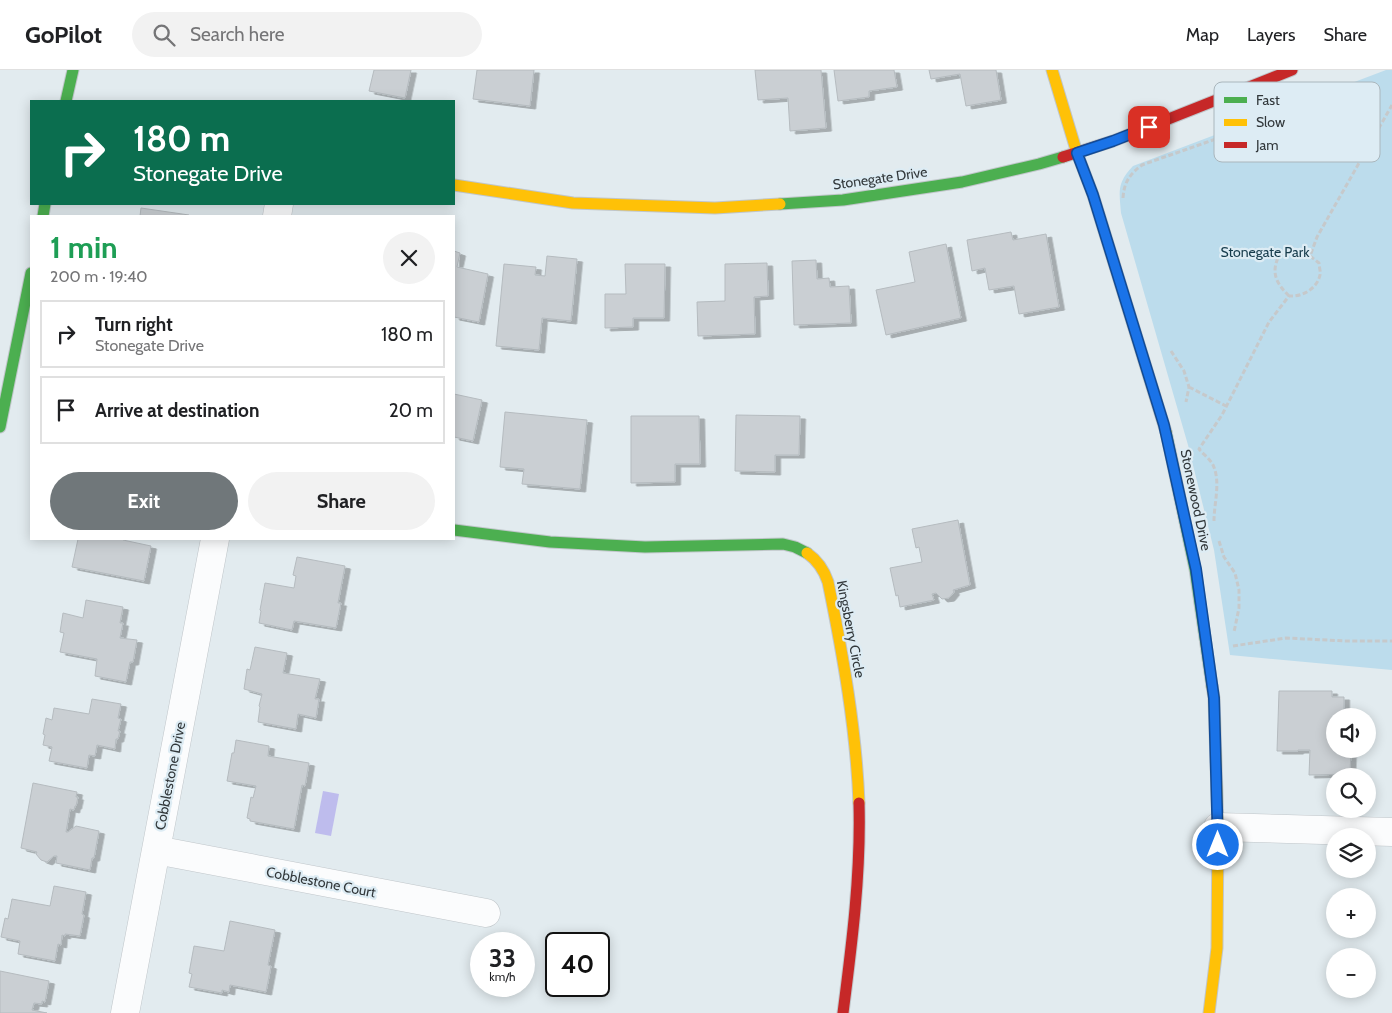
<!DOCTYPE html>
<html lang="en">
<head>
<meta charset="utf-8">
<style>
  :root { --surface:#fff; --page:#f2f2f2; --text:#202124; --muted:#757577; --line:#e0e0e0; --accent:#70777a }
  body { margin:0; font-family:Cabin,sans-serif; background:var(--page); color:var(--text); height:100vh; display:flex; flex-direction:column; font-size:19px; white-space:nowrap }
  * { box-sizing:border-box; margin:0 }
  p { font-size:16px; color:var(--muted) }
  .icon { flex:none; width:28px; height:28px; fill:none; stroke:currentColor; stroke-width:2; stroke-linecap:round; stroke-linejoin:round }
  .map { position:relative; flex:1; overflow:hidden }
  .panel { position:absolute; left:30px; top:145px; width:425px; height:325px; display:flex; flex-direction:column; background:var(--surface); border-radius:0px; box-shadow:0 2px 12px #0003 }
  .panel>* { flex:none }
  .banner { position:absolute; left:30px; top:30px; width:425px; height:105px; border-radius:0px; box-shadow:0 2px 12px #0003; background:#0b6e4f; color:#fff; overflow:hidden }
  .buttons { position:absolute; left:1326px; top:638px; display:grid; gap:10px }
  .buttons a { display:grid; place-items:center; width:50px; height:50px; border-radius:50%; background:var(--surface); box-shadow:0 2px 12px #0003; font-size:25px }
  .speed { position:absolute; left:470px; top:862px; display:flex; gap:10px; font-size:25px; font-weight:700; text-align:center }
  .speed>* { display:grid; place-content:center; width:65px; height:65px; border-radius:50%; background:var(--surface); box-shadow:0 2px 12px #0003; line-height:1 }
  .speed small { font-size:12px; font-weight:400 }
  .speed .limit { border:2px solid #111; border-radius:8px; background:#fff; color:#111 }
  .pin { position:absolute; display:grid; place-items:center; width:42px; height:42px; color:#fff; margin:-21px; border-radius:10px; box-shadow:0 2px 8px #0006 }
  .me { position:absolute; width:55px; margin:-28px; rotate:0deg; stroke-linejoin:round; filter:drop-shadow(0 0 4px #0008) }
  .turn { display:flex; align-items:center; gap:18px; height:105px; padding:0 20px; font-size:22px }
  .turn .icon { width:65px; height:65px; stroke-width:2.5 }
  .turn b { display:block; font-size:35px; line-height:42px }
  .round { display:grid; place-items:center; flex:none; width:52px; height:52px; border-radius:26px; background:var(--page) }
  .overview { display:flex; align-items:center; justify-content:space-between; height:85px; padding:0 20px }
  h1 { font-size:30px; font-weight:700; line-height:38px; color:#1e9e55 }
  .button { display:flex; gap:10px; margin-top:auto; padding:10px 20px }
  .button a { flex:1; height:58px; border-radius:30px; background:var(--accent); color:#fff; font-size:20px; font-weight:700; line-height:58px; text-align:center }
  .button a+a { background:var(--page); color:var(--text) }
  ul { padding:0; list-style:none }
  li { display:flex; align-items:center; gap:15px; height:68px; margin:0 10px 8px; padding:0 10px; border:2px solid var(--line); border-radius:0px }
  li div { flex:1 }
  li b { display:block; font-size:19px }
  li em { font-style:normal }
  header { display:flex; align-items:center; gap:30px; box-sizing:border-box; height:70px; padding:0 25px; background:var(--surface); border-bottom:1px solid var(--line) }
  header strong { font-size:24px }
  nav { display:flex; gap:28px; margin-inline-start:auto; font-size:18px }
  .search { width:350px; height:45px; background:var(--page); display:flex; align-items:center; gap:12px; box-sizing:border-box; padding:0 18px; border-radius:28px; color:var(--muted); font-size:19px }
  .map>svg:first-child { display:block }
  .green { fill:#bcdcec }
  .water { fill:#bebced }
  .building { fill:#cacfd3; stroke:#b5bbbf; filter:url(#shadow) }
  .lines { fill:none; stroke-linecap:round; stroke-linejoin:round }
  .street-casing { stroke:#c0c6ca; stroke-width:29 }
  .fast-casing { stroke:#c0c6ca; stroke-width:13 }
  .slow-casing { stroke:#c0c6ca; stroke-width:13 }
  .jam-casing { stroke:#c0c6ca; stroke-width:13 }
  .path { stroke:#c6c9cb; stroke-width:3; stroke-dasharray:5 2.5; stroke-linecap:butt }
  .street { stroke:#fbfcfd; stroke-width:28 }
  .fast { stroke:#4caf50; stroke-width:11 }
  .slow { stroke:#ffc107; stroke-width:11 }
  .jam { stroke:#c62828; stroke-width:11 }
  .route-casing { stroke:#114b97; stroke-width:12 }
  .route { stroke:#1a73e8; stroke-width:9 }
  .labels { text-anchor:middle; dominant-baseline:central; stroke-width:4.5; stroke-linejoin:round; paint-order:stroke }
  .street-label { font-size:14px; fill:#32383b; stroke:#ddecf4 }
  .park-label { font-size:14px; fill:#173c4c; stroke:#ddecf4 }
  .key { fill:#ddecf4; stroke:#aab6bc; stroke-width:1 }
  .key-label { font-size:14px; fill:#32383b }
</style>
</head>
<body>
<header>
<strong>GoPilot</strong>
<div class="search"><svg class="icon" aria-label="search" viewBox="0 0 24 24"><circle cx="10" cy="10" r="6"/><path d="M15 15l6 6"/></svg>Search here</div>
<nav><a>Map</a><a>Layers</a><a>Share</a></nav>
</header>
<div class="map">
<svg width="1392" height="943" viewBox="0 0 1392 943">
  <defs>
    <filter id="shadow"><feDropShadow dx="5.5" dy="3" stdDeviation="0" flood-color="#0004"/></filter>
  </defs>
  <rect width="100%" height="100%" fill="#e2ebef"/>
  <path class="green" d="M1386 0H1392V600L1230 585 1214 480 1188 375 1121 143C1119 120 1117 113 1133 96Z"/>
  <path class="water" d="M323 721 339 724 331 766 315 763Z"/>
  <path class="building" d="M374 0H411L405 28 369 21Z
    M477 0H534L530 36 473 29Z
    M755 0H821L826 58 790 61 788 28 758 30Z
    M834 0H894L897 17 869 21V27L838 31Z
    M929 0H996L1001 30 966 36 960 4 931 9Z
    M141 138 189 145V146H140Z
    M1011 162 1013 170 1046 164 1059 237 1019 244 1014 216 989 220 985 198 972 201 967 170Z
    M946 174 961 248 886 265 876 220 915 212 909 182Z
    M454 181 460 183 457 197 488 204 479 252 454 247Z
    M547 186 577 189 571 251 542 248 539 280 496 276 504 194 536 197 535 205 545 206Z
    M816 190 817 209 829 208 830 217 849 216 851 253 794 255 792 191Z
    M767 193 768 226 754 227 755 264 698 266 697 232 725 231V194Z
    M625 194H665L664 248H633V257L605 258V224H626Z
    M454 324 482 330 473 371 454 367Z
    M505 342 587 350 580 419 522 414 524 399 500 397Z
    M736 345 800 346 799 385H775V402L735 401Z
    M631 346H699L700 394H675V412L631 413Z
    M958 450 970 515 953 520 954 522 949 528 942 529 936 523 932 524 934 530 900 537 898 525 896 526 890 498 922 492 919 477 916 478 912 459Z
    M78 469H123V470L151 476 144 511 72 497Z
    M297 487 345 496 338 533H341L336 558 294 551 292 560 259 553 261 541 260 540 265 513 294 518 296 506 293 505Z
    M86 530 123 537 120 553H123L120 568 137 570 133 592H130L126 612 95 606 97 589 60 582 64 563 60 562 63 543 83 548Z
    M255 577 287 583 283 603 320 609 315 629H319L316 648 298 644 296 659 258 652 260 637 259 636 262 624 244 619 247 599 250 600Z
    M1279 621H1332V627H1344V646H1335V679H1351L1350 704 1309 705 1310 680H1298V681H1277Z
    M92 629 121 634 118 648 121 649 118 661H120L118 669H116L115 679 97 675 95 686 89 685 87 698 49 691 52 677 43 675 45 665 43 664 46 648 52 650 54 638 89 644Z
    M236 670 269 676 268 686 309 693 305 716 302 715 294 759 250 751V749L247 748 251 727 253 728 256 716 227 711 232 683H234Z
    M33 713 77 722 76 727H78L76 736H75L74 740 70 739 66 762H68L76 756 99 761 94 788H92L90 800 56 793 57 786H54L47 792 41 790 36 784 37 782 21 778Z
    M54 816 86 822 82 844 84 845 80 866 65 864V866L62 865 61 875 58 874 55 891 18 884 20 871 1 867 5 848 8 849 12 829 50 836Z
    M230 851 275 860 268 895 271 896 266 922 230 915 229 922 222 920V923L189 917 192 904 189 903 194 876 224 881Z
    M0 901 49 911 45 932 42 931V934L34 933 32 940 47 943H0Z"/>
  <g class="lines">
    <defs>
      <path id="street" d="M277 146 279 134
        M1218 757 1392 762
        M156 780 486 843
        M125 943 215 469"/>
      <path id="fast" d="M66 31 73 0
        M780 134 843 130 962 112 1039 94 1063 87
        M43 146 45 134
        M0 357 31 203
        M1166 362 1195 499 1212 616
        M454 460 550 472 645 477 783 474 795 477 807 483"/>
      <path id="slow" d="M1052 0 1077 83 1093 125 1166 362
        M454 115 573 133 715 138 780 134
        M807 483C817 490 824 500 828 512 843 585 856 658 859 733
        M1209 943 1217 878 1218 757 1214 628 1212 616"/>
      <path id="jam" d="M1063 87 1113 71 1292 0
        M843 943C852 873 861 803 859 733"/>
    </defs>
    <use href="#street" class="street-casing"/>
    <use href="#fast" class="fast-casing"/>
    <use href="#slow" class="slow-casing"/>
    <use href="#jam" class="jam-casing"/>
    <path class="path" d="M1123 128C1124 112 1130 104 1142 95L1301 39 1370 73
      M1289 226C1276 213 1270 202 1280 184 1293 181 1297 179 1310 186
      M1171 281 1184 301 1189 317 1186 332
      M1189 317 1226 336
      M1214 451C1214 433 1221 412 1213 395 1210 389 1203 384 1199 379L1222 345 1269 252 1289 226C1302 227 1317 219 1320 205 1321 202 1319 197 1319 193L1310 186 1317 167 1392 35
      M1219 471 1224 487 1235 503 1239 520V538L1234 562
      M1233 576 1286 568 1347 571H1392"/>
    <use href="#street" class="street"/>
    <use href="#fast" class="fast"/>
    <use href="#slow" class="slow"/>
    <use href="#jam" class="jam"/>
  </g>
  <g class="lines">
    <defs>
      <path id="route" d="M1149 57 1113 71 1077 83 1093 125 1164 355 1196 499 1214 628 1218 775"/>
    </defs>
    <use href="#route" class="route-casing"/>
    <use href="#route" class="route"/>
  </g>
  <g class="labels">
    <g class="street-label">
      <text transform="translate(880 108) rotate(-8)">Stonegate Drive</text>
      <text transform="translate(1196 430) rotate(78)">Stonewood Drive</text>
      <text transform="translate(851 559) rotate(79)">Kingsberry Circle</text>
      <text transform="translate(170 706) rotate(-79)">Cobblestone Drive</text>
      <text transform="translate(321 812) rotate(11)">Cobblestone Court</text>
    </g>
    <g class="park-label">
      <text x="1265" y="182">Stonegate Park</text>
    </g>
  </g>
  <rect x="1214" y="12" width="166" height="80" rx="8" class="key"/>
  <rect x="1224" y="27" width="23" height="6" fill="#4caf50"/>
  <rect x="1224" y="49" width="23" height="7" fill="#ffc107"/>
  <rect x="1224" y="72" width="23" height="6" fill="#c62828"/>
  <g class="key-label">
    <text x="1256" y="35">Fast</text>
    <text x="1256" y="57">Slow</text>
    <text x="1256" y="80">Jam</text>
  </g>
</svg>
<div class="buttons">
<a><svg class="icon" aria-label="sound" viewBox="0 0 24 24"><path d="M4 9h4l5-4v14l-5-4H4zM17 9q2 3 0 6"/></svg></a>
<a><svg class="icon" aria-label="search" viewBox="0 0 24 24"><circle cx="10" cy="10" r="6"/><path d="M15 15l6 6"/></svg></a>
<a><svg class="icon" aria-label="layers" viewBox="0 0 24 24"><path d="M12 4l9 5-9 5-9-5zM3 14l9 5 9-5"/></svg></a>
<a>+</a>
<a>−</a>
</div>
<div class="speed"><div>33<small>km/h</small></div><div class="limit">40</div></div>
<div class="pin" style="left:1149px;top:57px;background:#d93025"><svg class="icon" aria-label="arrive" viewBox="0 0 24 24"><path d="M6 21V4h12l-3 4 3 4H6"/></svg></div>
<svg class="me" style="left:1218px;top:775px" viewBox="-20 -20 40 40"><circle r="17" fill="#1a73e8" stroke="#fff" stroke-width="3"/><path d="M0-11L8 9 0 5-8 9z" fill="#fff"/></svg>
<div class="banner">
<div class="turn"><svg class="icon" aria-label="right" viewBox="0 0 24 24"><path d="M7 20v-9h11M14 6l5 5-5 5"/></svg><div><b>180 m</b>Stonegate Drive</div></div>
</div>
<section class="panel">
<div class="overview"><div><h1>1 min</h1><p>200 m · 19:40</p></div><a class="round"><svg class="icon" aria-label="close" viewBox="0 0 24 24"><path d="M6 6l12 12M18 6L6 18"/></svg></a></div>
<ul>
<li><svg class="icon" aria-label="right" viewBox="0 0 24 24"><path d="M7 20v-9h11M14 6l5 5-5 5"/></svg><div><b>Turn right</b><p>Stonegate Drive</p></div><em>180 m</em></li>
<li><svg class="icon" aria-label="arrive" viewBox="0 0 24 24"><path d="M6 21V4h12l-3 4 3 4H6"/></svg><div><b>Arrive at destination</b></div><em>20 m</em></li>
</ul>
<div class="button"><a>Exit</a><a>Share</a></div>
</section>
</div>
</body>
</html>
